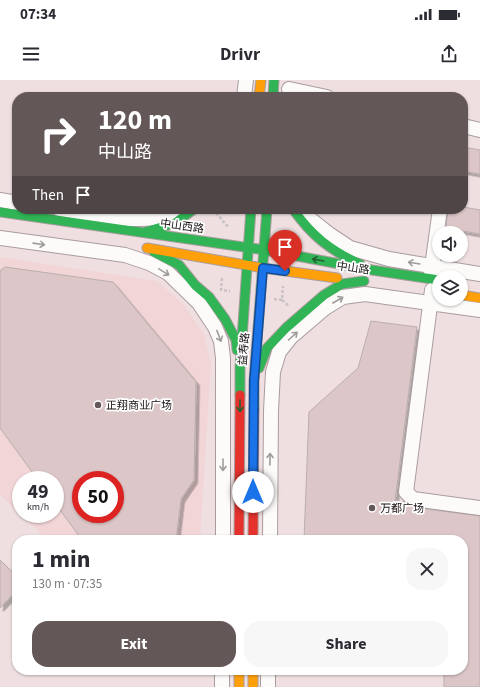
<!DOCTYPE html>
<html lang="en">
<head>
<meta charset="utf-8">
<style>
  :root { --surface:#fff; --page:#f7f7f7; --text:#2b2b33; --muted:#7c7c81; --accent:#635758 }
  body { margin:0; font-family:"Source Sans 3","Noto Sans SC",sans-serif; background:var(--page); color:var(--text); height:100vh; display:flex; flex-direction:column; font-size:15px; white-space:nowrap }
  * { box-sizing:border-box; margin:0 }
  p { font-size:13px; color:var(--muted) }
  .icon { flex:none; width:22px; height:22px; fill:none; stroke:currentColor; stroke-width:2; stroke-linecap:round; stroke-linejoin:round }
  .map { position:relative; flex:1; overflow:hidden }
  .sheet { position:absolute; left:12px; top:455px; width:456px; height:140px; display:flex; flex-direction:column; background:var(--surface); border-radius:16px; box-shadow:0 1px 3px #0004 }
  .sheet>* { flex:none }
  .top-card { position:absolute; left:12px; top:12px; width:456px; height:122px; border-radius:16px; box-shadow:0 1px 3px #0004; background:#635758; color:#fff; overflow:hidden }
  .tools { position:absolute; left:432px; top:146px; display:grid; gap:8px }
  .tools a { display:grid; place-items:center; width:36px; height:36px; border-radius:50%; background:var(--surface); box-shadow:0 1px 3px #0004; font-size:20px }
  .speed { position:absolute; left:12px; top:391px; display:flex; gap:8px; font-size:20px; font-weight:700; text-align:center }
  .speed>* { display:grid; place-content:center; width:52px; height:52px; border-radius:50%; background:var(--surface); box-shadow:0 1px 3px #0004; line-height:1 }
  .speed small { font-size:10px; font-weight:400 }
  .speed .limit { border:6px solid #d22; background:#fff; color:#111 }
  .pin { position:absolute; display:grid; place-items:center; width:34px; height:34px; color:#fff; margin:-41px -17px; border-radius:50% 50% 50% 0; rotate:-45deg; box-shadow:0 0 4px #0007 }
  .pin .icon { rotate:45deg }
  .me { position:absolute; width:44px; margin:-22px; rotate:0deg; stroke-linejoin:round; filter:drop-shadow(0 0 3px #0008) }
  .turn { display:flex; align-items:center; gap:14px; height:84px; padding:0 20px; font-size:18px }
  .turn .icon { width:52px; height:52px; stroke-width:2.5 }
  .turn b { display:block; font-size:28px; line-height:34px }
  .then { display:flex; align-items:center; height:38px; padding:0 20px; background:#0003; gap:8px; font-size:15px }
  .round { display:grid; place-items:center; flex:none; width:42px; height:42px; border-radius:16px; background:var(--page) }
  .overview { display:flex; align-items:center; justify-content:space-between; height:68px; padding:0 20px }
  h1 { font-size:24px; font-weight:700; line-height:30px }
  .cta { display:flex; gap:8px; margin-top:auto; padding:8px 20px }
  .cta a { flex:1; height:46px; border-radius:16px; background:var(--accent); color:#fff; font-size:16px; font-weight:700; line-height:46px; text-align:center }
  .cta a+a { background:var(--page); color:var(--text) }
  .status { display:flex; justify-content:space-between; align-items:center; height:28px; padding:0 20px; background:var(--surface); direction:ltr }
  .status svg { height:11px; fill:currentColor }
  header { display:flex; justify-content:space-between; align-items:center; height:52px; padding:0 20px; background:var(--surface); font-size:18px; font-weight:700 }
  .map>svg:first-child { display:block }
  .built { fill:#f2d5d7; fill-rule:evenodd }
  .building { fill:#dcc6c8; stroke:#baaeae; fill-rule:evenodd; filter:url(#shadow) }
  .lines { fill:none; stroke-linecap:round; stroke-linejoin:round }
  .street-casing { stroke:#aa9d9e; stroke-width:16 }
  .fast-casing { stroke:#aa9d9e; stroke-width:11 }
  .slow-casing { stroke:#aa9d9e; stroke-width:11 }
  .jam-casing { stroke:#aa9d9e; stroke-width:11 }
  .path { stroke:#c8c2c2; stroke-width:2.5; stroke-dasharray:3 2; stroke-linecap:butt }
  .street { stroke:#fdfafa; stroke-width:14 }
  .fast { stroke:#30b455; stroke-width:9 }
  .slow { stroke:#ff9f0a; stroke-width:9 }
  .jam { stroke:#e5322d; stroke-width:9 }
  .oneway { stroke:#a19c9c }
  .oneway2 { stroke:#246132 }
  .route-casing { stroke:#114b97; stroke-width:10 }
  .route { stroke:#1a73e8; stroke-width:7 }
  .poi-dot { fill:#635758; stroke:#fff; stroke-width:1.5 }
  .labels { text-anchor:middle; dominant-baseline:central; stroke-width:3.5; stroke-linejoin:round; paint-order:stroke }
  .street-label { font-size:11px; fill:#170e0e; stroke:#fff }
  .poi-label { font-size:11px; fill:#170e0e; stroke:#fff; text-anchor:start }
</style>
</head>
<body>
<div class="status"><b>07:34</b><svg viewBox="0 0 49 12"><path d="M0 12V9h3v3zM5 12V6h3v6zM10 12V3h3v9zM15 12V0h3v12zM26 1h20v11H26zM47 4h2v5h-2z"/></svg></div>
<header><svg class="icon" aria-label="menu" viewBox="0 0 24 24"><path d="M4 6h16M4 12h16M4 18h16"/></svg>Drivr<svg class="icon" aria-label="share" viewBox="0 0 24 24"><path d="M12 15V3M7 8l5-5 5 5M5 13v7h14v-7"/></svg></header>
<div class="map">
<svg width="480" height="607" viewBox="0 0 480 607">
  <defs>
    <filter id="shadow"><feDropShadow dx="3.5" dy="3.5" stdDeviation="0" flood-color="#0004"/></filter>
  </defs>
  <rect width="100%" height="100%" fill="#efdfe0"/>
  <path class="built" d="M0 177 157 201 183 224 204 254 211 284 200 460H48L0 415ZM21 400H55V434H21ZM81 400H115V434H81Z"/>
  <path class="building" d="M463 67 480 70V94L463 91Z
    M463 127 480 130V154L446 148 448 129H463Z
    M5 187 113 202 196 302 194 400 181 419 176 460H82L55 423V400H38L0 348V191ZM81 400H115V434H81Z
    M371 241 417 247 395 421 404 422 412 427 480 436V607H444V590H463V460H304L309 332 358 288Z
    M0 480 17 497V510L0 528Z"/>
  <g class="lines">
    <defs>
      <path id="street" d="M289 9 327 17
        M244 17 246 0
        M463 46 480 50
        M0 120 17 123
        M59 129C91 134 150 149 178 129
        M306 133 310 139 329 154 350 168 389 179 480 194
        M0 158 125 175 149 183 168 193 199 223 215 247 221 261 223 278V460
        M431 194 440 129
        M432 210 406 412 413 419 480 428
        M270 460 271 331 273 292 279 272 291 257 325 228 343 217 365 214 480 230
        M222 607V590
        M268 607V590"/>
      <path id="fast" d="M273 17 274 0
        M293 129C312 156 330 170 360 184
        M0 132 265 170 372 190 439 200
        M145 152 175 143 194 129
        M154 172 179 185 195 205 209 217 225 239 236 260 237 270
        M259 288 267 268 286 248 324 215 342 204 364 201
        M240 315V287L251 129
        M254 330V301L267 129"/>
      <path id="slow" d="M259 17 261 0
        M147 168 263 188 337 198
        M461 215 480 218
        M239 590V607
        M253 590V607"/>
      <path id="jam" d="M239 460 240 315
        M253 460 254 330"/>
    </defs>
    <use href="#street" class="street-casing"/>
    <use href="#fast" class="fast-casing"/>
    <use href="#slow" class="slow-casing"/>
    <use href="#jam" class="jam-casing"/>
    <path class="path" d="M213 129 228 147
      M222 198 221 210 230 211
      M274 219 282 220 283 206
      M282 220 289 226"/>
    <use href="#street" class="street"/>
    <use href="#fast" class="fast"/>
    <use href="#slow" class="slow"/>
    <use href="#jam" class="jam"/>
  </g>
  <defs><path id="oneway-shaft" d="M-6 0H5M1.5-3L5.5 0L1.5 3" fill="none" stroke-width="1.6" stroke-linecap="round" stroke-linejoin="round"/></defs>
  <g class="oneway">
    <use href="#oneway-shaft" transform="translate(39 164) rotate(8)"/>
    <use href="#oneway-shaft" transform="translate(414 183) rotate(-171)"/>
    <use href="#oneway-shaft" transform="translate(164 192) rotate(31)"/>
    <use href="#oneway-shaft" transform="translate(338 220) rotate(-30)"/>
    <use href="#oneway-shaft" transform="translate(219 256) rotate(69)"/>
    <use href="#oneway-shaft" transform="translate(293 256) rotate(-42)"/>
    <use href="#oneway-shaft" transform="translate(270 379) rotate(-89)"/>
    <use href="#oneway-shaft" transform="translate(223 385) rotate(90)"/>
  </g>
  <g class="oneway2">
    <use href="#oneway-shaft" transform="translate(318 180) rotate(-170)"/>
    <use href="#oneway-shaft" transform="translate(240 326) rotate(90)"/>
  </g>
  <g class="lines">
    <defs>
      <path id="route" d="M253 412 254 301 263 188 285 191"/>
    </defs>
    <use href="#route" class="route-casing"/>
    <use href="#route" class="route"/>
  </g>
  <g class="poi-dot">
    <circle cx="98" cy="325" r="4"/>
    <circle cx="372" cy="428" r="4"/>
  </g>
  <g class="labels">
    <g class="street-label">
      <text transform="translate(182 146) rotate(8)">中山西路</text>
      <text transform="translate(353 188) rotate(8)">中山路</text>
      <text transform="translate(244 269) rotate(-85)">益寿路</text>
    </g>
    <g class="poi-label">
      <text x="106" y="325">正翔商业广场</text>
      <text x="380" y="428">万都广场</text>
    </g>
  </g>
</svg>
<div class="tools">
<a><svg class="icon" aria-label="sound" viewBox="0 0 24 24"><path d="M4 9h4l5-4v14l-5-4H4zM17 9q2 3 0 6"/></svg></a>
<a><svg class="icon" aria-label="layers" viewBox="0 0 24 24"><path d="M12 4l9 5-9 5-9-5zM3 14l9 5 9-5"/></svg></a>
</div>
<div class="speed"><div>49<small>km/h</small></div><div class="limit">50</div></div>
<div class="pin" style="left:285px;top:191px;background:#d93025"><svg class="icon" aria-label="arrive" viewBox="0 0 24 24"><path d="M6 21V4h12l-3 4 3 4H6"/></svg></div>
<svg class="me" style="left:253px;top:412px" viewBox="-20 -20 40 40"><circle r="19" fill="#fff"/><path d="M0-13L10 11 0 6-10 11z" fill="#1a73e8"/></svg>
<div class="top-card">
<div class="turn"><svg class="icon" aria-label="right" viewBox="0 0 24 24"><path d="M7 20v-9h11M14 6l5 5-5 5"/></svg><div><b>120 m</b>中山路</div></div>
<div class="then">Then<svg class="icon" aria-label="arrive" viewBox="0 0 24 24"><path d="M6 21V4h12l-3 4 3 4H6"/></svg></div>
</div>
<section class="sheet">
<div class="overview"><div><h1>1 min</h1><p>130 m · 07:35</p></div><a class="round"><svg class="icon" aria-label="close" viewBox="0 0 24 24"><path d="M6 6l12 12M18 6L6 18"/></svg></a></div>
<div class="cta"><a>Exit</a><a>Share</a></div>
</section>
</div>
</body>
</html>
